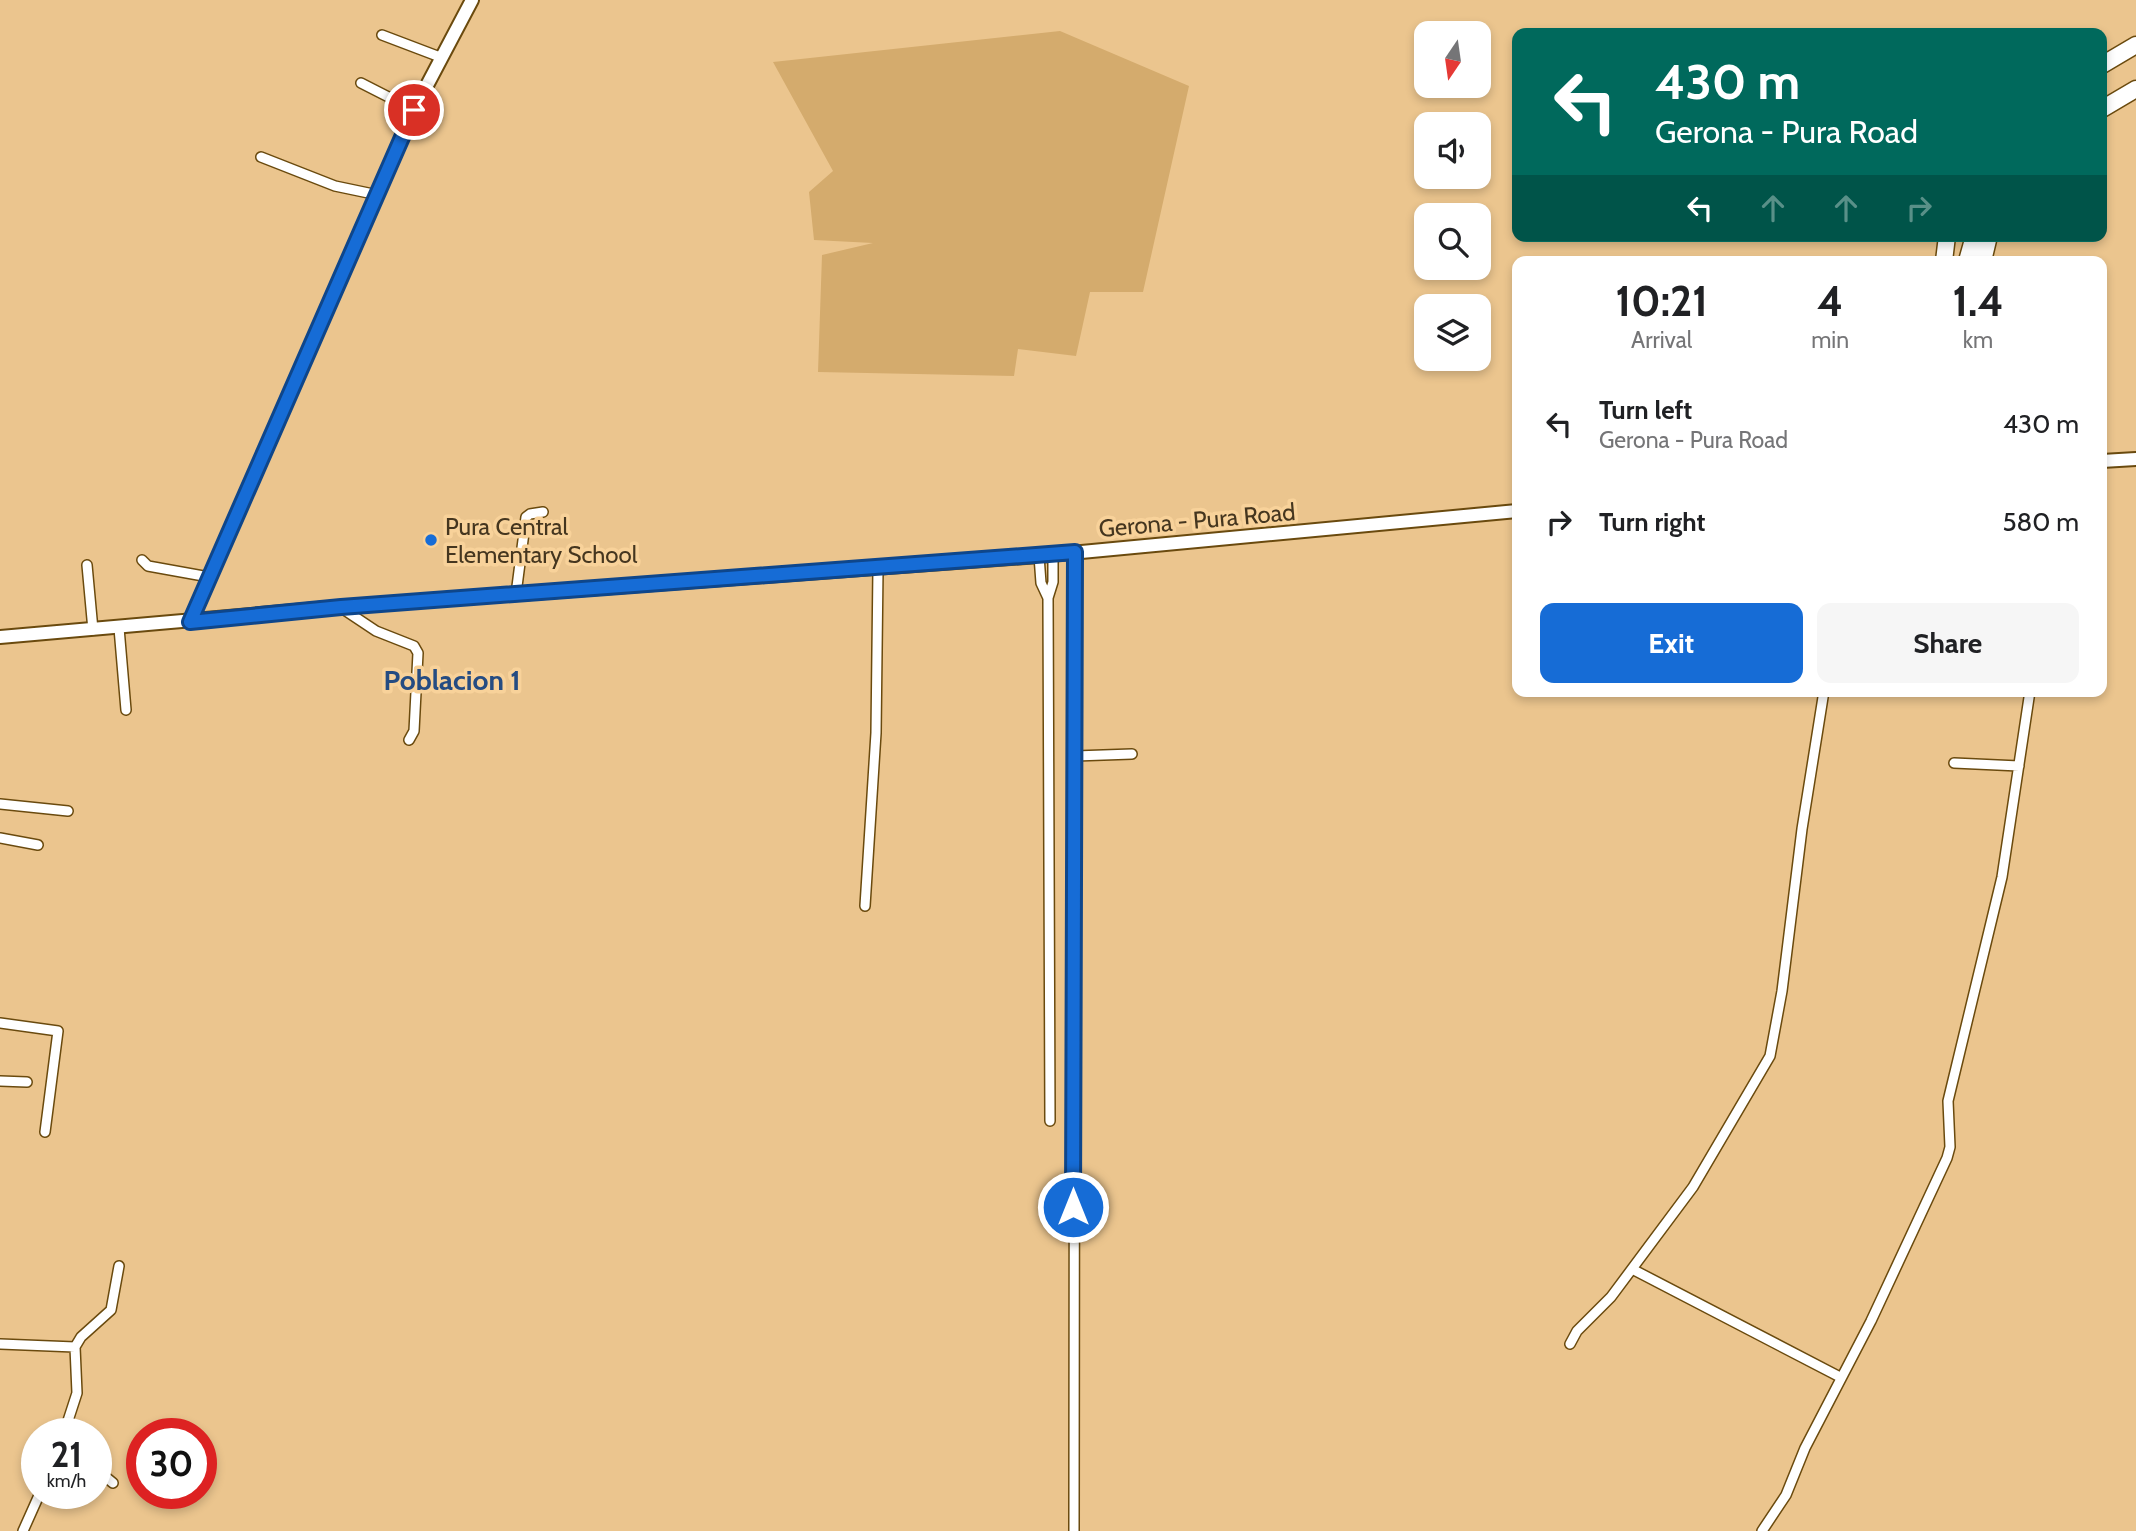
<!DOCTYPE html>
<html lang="en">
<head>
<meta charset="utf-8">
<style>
  :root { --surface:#fff; --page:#f6f6f6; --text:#202124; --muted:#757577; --accent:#166cd6 }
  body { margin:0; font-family:Cabin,sans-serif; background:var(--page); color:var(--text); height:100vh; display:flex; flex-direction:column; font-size:26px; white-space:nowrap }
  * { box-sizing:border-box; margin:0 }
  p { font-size:23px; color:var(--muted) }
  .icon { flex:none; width:38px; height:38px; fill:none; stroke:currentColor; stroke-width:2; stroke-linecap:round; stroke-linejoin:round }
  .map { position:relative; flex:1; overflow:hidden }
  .details { position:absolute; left:1512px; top:256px; width:595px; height:441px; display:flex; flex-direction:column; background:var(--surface); border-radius:14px; box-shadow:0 4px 10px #0003 }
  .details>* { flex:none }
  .top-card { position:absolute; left:1512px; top:28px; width:595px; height:214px; border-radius:14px; box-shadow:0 4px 10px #0003; background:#00695c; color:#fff; overflow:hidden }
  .needle { width:46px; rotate:193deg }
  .controls { position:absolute; left:1414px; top:21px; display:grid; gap:14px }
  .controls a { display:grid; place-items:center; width:77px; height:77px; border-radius:14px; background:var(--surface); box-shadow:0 4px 10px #0003; font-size:35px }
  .speed { position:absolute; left:21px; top:1418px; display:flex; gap:14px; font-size:35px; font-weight:700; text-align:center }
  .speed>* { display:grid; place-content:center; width:91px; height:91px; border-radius:50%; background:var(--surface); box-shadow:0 4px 10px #0003; line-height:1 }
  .speed small { font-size:18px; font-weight:400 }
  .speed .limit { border:10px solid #d22; background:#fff; color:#111 }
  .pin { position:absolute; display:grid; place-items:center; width:60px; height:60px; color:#fff; margin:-30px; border:4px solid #fff; border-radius:50%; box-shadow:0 2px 7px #0007 }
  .me { position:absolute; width:77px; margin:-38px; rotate:0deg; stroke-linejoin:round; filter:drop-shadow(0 0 5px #0008) }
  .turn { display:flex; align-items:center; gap:24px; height:147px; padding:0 28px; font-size:32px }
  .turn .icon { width:91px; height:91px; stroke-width:2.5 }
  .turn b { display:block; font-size:49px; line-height:60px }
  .lanes { display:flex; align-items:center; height:66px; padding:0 28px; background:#0003; justify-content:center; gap:35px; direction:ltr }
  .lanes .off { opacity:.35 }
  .eta { display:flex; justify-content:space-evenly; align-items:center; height:119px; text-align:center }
  .eta b { font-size:42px; font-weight:700; line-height:49px }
  .cta { display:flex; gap:14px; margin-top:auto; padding:14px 28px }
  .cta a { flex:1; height:80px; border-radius:14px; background:var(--accent); color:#fff; font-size:28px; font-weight:700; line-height:80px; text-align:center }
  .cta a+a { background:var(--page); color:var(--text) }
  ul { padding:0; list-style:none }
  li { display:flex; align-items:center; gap:21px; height:98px; padding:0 28px }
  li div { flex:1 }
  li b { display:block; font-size:26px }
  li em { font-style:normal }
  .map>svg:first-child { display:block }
  .green { fill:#d4ab6d }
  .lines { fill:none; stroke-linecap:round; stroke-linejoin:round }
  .street-casing { stroke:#6a4a0e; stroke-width:12 }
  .secondary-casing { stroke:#6a4a0e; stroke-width:16 }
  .highway-casing { stroke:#6a4a0e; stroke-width:19 }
  .street { stroke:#fff; stroke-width:9 }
  .secondary { stroke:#fff; stroke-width:12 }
  .highway { stroke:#fff; stroke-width:16 }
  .route-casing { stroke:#0e468b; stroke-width:18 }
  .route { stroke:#166cd6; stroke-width:12 }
  .poi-dot { fill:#166cd6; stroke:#f8d29a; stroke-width:2.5 }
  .labels { text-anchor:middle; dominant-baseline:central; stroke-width:7; stroke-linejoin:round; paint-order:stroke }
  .street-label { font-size:24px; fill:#45361f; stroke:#f8d29a }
  .poi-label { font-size:24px; fill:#45361f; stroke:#f8d29a; text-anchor:start }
  .quarter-label { font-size:28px; font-weight:bold; fill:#254c82; stroke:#f8d29a }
</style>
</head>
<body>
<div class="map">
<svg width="2136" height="1531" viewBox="0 0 2136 1531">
  <rect width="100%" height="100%" fill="#ebc58e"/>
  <path class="green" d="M1060 31 1189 86 1143 292H1090L1076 356 1018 349 1014 376 818 372 822 255 873 243 814 240 809 192 833 171 773 62Z"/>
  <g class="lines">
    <defs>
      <path id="street" d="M382 35 440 57
        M361 83 414 110
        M261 157 335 186 378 195
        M1039 556 1041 583 1048 598 1050 1121
        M142 560 148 566 209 577
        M87 565 93 630
        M516 594 526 517 530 514 543 512
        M1048 598 1053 582V554
        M340 607 376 631 414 646 418 653 414 731 409 740
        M119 628 126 710
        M1075 756 1132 754
        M1954 763 2019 766
        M0 804 68 811
        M0 838 38 845
        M865 906 876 733 878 569
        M0 1023 58 1031 45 1132
        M0 1081 27 1082
        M1632 1269 1840 1377
        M0 1344 75 1347
        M1570 1344 1577 1331 1611 1297 1693 1187 1770 1056 1782 991 1802 829 1824 691
        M64 1433 77 1393 75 1347 81 1337 111 1310 119 1266
        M96 1469 113 1483
        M23 1531 40 1493
        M1074 1531 1075 552
        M1762 1531 1786 1495 1805 1448 1871 1321 1947 1158 1950 1147 1948 1101 2002 877 2030 691"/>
      <path id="secondary" d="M2102 461 2136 459
        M190 622 414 110 472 0
        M0 637 340 607 1039 556 1517 511"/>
      <path id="highway" d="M2102 65 2136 45
        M2102 109 2136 89
        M1944 261 1947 236
        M1967 261 1974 236
        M1983 261 1989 236"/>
    </defs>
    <use href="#street" class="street-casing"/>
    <use href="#secondary" class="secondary-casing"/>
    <use href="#highway" class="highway-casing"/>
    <use href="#street" class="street"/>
    <use href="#secondary" class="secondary"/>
    <use href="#highway" class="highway"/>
  </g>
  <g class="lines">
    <defs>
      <path id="route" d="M414 110 190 622 341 607 1075 552 1073 1207"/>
    </defs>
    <use href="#route" class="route-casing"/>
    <use href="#route" class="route"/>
  </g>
  <circle class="poi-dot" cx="431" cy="540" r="7"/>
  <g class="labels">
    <g class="street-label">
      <text transform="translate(1197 520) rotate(-5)">Gerona - Pura Road</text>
    </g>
    <g class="poi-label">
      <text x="445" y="526">Pura Central<tspan x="445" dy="28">Elementary School</tspan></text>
    </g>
    <g class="quarter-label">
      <text x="452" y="680">Poblacion 1</text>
    </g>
  </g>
</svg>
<div class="controls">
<a><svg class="needle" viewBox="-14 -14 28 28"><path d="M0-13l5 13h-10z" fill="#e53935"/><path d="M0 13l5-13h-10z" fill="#757577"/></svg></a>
<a><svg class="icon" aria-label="sound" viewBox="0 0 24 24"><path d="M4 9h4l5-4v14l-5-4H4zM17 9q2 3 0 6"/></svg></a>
<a><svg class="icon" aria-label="search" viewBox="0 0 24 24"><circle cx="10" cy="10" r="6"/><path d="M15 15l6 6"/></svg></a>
<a><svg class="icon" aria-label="layers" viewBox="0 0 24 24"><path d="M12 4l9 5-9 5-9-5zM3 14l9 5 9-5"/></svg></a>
</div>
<div class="speed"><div>21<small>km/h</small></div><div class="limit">30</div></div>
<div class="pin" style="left:414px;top:110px;background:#d93025"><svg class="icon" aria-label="arrive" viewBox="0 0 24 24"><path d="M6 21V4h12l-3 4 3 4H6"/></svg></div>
<svg class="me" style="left:1073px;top:1207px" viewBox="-20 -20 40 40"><circle r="17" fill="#166cd6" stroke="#fff" stroke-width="3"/><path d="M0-11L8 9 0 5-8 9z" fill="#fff"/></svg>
<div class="top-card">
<div class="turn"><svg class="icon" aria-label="left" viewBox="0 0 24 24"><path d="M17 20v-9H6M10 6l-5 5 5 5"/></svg><div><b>430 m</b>Gerona - Pura Road</div></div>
<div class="lanes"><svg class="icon" aria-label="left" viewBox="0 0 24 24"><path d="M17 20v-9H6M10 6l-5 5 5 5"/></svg><svg class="icon off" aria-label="ahead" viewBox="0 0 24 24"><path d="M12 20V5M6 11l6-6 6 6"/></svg><svg class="icon off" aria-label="ahead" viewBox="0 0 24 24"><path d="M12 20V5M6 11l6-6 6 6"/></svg><svg class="icon off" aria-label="right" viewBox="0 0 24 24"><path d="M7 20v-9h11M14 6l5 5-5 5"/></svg></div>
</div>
<section class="details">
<div class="eta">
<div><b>10:21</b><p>Arrival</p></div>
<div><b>4</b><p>min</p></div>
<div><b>1.4</b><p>km</p></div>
</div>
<ul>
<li><svg class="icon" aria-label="left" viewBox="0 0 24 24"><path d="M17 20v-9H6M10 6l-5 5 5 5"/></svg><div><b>Turn left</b><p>Gerona - Pura Road</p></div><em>430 m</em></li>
<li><svg class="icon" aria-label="right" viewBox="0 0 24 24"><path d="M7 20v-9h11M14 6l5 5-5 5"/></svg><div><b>Turn right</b></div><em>580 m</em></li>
</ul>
<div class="cta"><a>Exit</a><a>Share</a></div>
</section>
</div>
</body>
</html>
